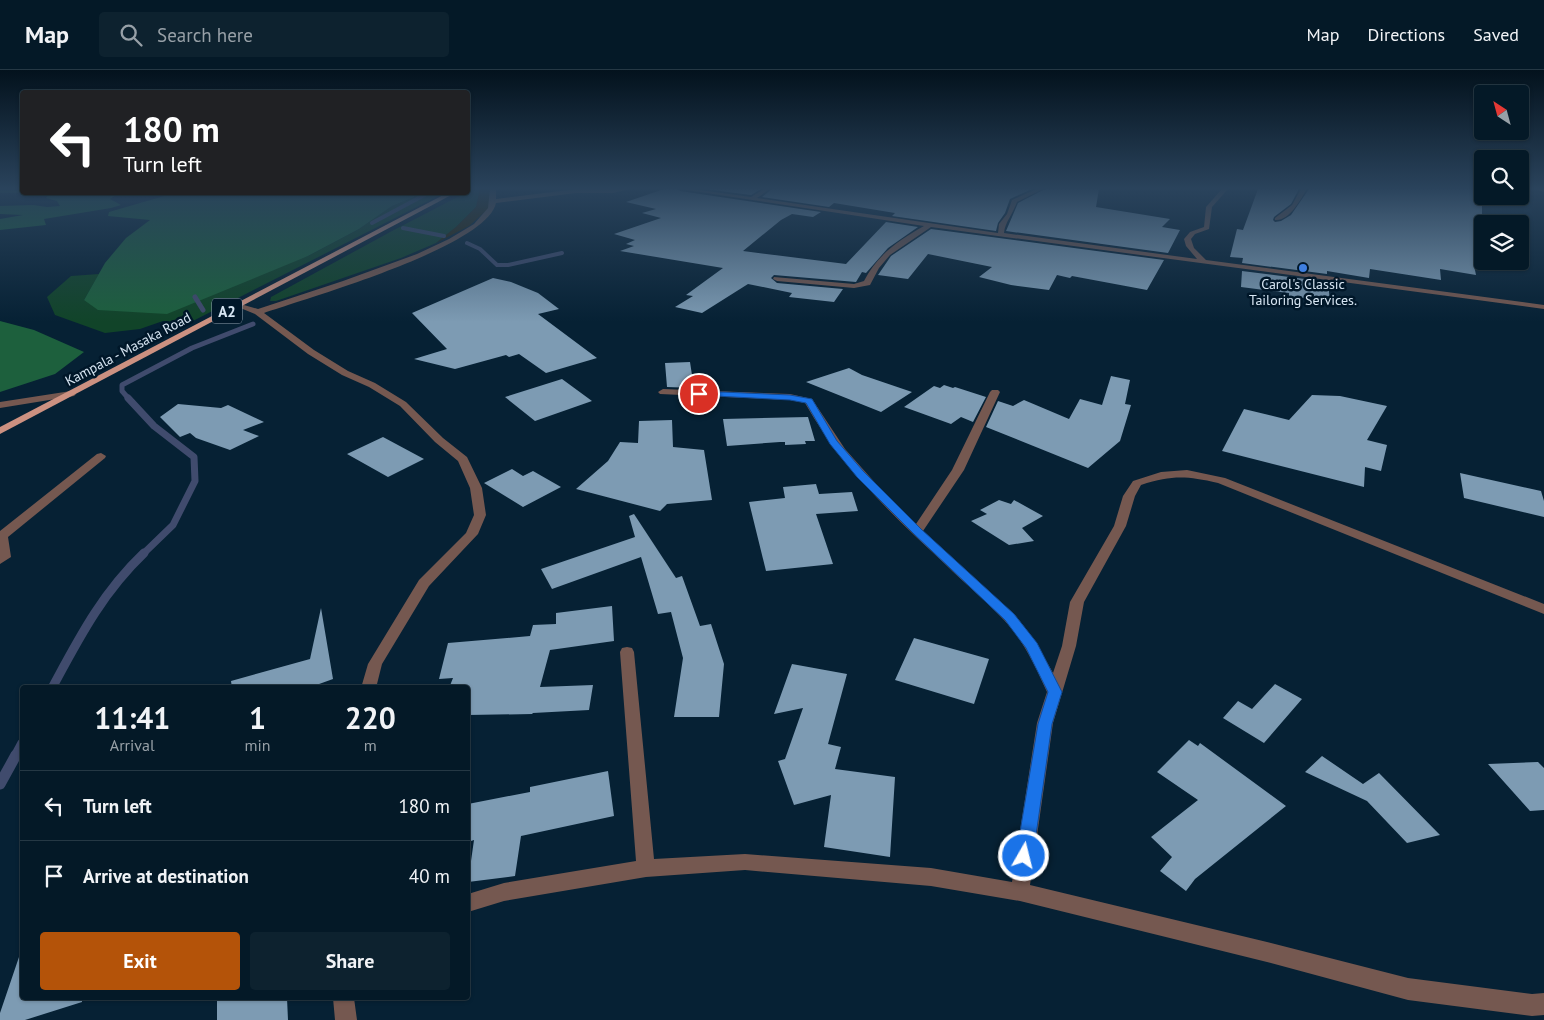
<!DOCTYPE html>
<html lang="en">
<head>
<meta charset="utf-8">
<style>
  :root { --surface:#041927; --page:#0d222f; --text:#f1f3f6; --muted:#97a0a7; --line:#253844; --accent:#b45309 }
  body { margin:0; font-family:"PT Sans",sans-serif; background:var(--page); color:var(--text); height:100vh; display:flex; flex-direction:column; font-size:19px; white-space:nowrap }
  * { box-sizing:border-box; margin:0 }
  p { font-size:16px; color:var(--muted) }
  .icon { flex:none; width:28px; height:28px; fill:none; stroke:currentColor; stroke-width:2; stroke-linecap:round; stroke-linejoin:round }
  .map { position:relative; flex:1; overflow:hidden }
  .details { position:absolute; left:20px; top:615px; width:450px; height:315px; display:flex; flex-direction:column; background:var(--surface); border-radius:5px; box-shadow:0 1px 4px #0004,0 0 0 1px var(--line) }
  .details>* { flex:none }
  .top-card { position:absolute; left:20px; top:20px; width:450px; height:105px; border-radius:5px; box-shadow:0 1px 4px #0004,0 0 0 1px var(--line); background:#202124; color:#fff; overflow:hidden }
  .needle { width:32px; rotate:324deg }
  .fabs { position:absolute; left:1474px; top:15px; display:grid; gap:10px }
  .fabs a { display:grid; place-items:center; width:55px; height:55px; border-radius:5px; background:var(--surface); box-shadow:0 1px 4px #0004,0 0 0 1px var(--line); font-size:25px }
  .pin { position:absolute; display:grid; place-items:center; width:42px; height:42px; color:#fff; margin:-21px; border:2px solid #fff; border-radius:50%; box-shadow:0 1px 5px #0007 }
  .me { position:absolute; width:55px; margin:-28px; rotate:8deg; stroke-linejoin:round; filter:drop-shadow(0 0 4px #0008) }
  .turn { display:flex; align-items:center; gap:18px; height:105px; padding:0 20px; font-size:22px }
  .turn .icon { width:65px; height:65px; stroke-width:2.5 }
  .turn b { display:block; font-size:35px; line-height:42px }
  .eta { display:flex; justify-content:space-evenly; align-items:center; height:85px; text-align:center }
  .eta b { font-size:30px; font-weight:600; line-height:35px }
  .action { display:flex; gap:10px; margin-top:auto; padding:10px 20px }
  .action a { flex:1; height:58px; border-radius:5px; background:var(--accent); color:#fff; font-size:20px; font-weight:600; line-height:58px; text-align:center }
  .action a+a { background:var(--page); color:var(--text) }
  ul { padding:0; list-style:none }
  li { display:flex; align-items:center; gap:15px; height:70px; padding:0 20px; border-top:1px solid var(--line) }
  li div { flex:1 }
  li b { display:block; font-size:19px }
  li em { font-style:normal }
  header { display:flex; align-items:center; gap:30px; box-sizing:border-box; height:70px; padding:0 25px; background:var(--surface); border-bottom:1px solid var(--line) }
  header strong { font-size:24px }
  nav { display:flex; gap:28px; margin-inline-start:auto; font-size:18px }
  .search { width:350px; height:45px; background:var(--page); display:flex; align-items:center; gap:12px; box-sizing:border-box; padding:0 18px; border-radius:5px; color:var(--muted); font-size:19px }
  .map>svg:first-child { display:block }
  .green { fill:#114429 }
  .forest { fill:#1d603d }
  .sand { fill:#2e2504 }
  .lines { fill:none; stroke-linecap:round; stroke-linejoin:round }
  .stream-far4 { stroke:#404b6d; stroke-width:4 }
  .stream-far3 { stroke:#404b6d; stroke-width:5 }
  .stream-far2 { stroke:#404b6d; stroke-width:7 }
  .stream-far1 { stroke:#404b6d; stroke-width:9 }
  .stream { stroke:#404b6d; stroke-width:11 }
  .building { fill:#7d9bb3 }
  .minor { fill:#755850; fill-rule:evenodd }
  .major { fill:#cc9181; fill-rule:evenodd }
  .route { fill:#1a73e8; stroke:#114b97 }
  .shop-dot { fill:#3f7fe0; stroke:#001729; stroke-width:2 }
  .labels { text-anchor:middle; dominant-baseline:central; stroke-width:5; stroke-linejoin:round; paint-order:stroke }
  .far-poi-label { font-size:14px; fill:#d7e6f3; stroke:#001729 }
  .far-street-label { font-size:14px; fill:#d7e6f3; stroke:#001729 }
  .shield { fill:#001729; stroke:#96a8b6; stroke-width:1 }
  .shield-label { font-size:15px; font-weight:bold; fill:#d7e6f3 }
</style>
</head>
<body>
<header>
<strong>Map</strong>
<div class="search"><svg class="icon" aria-label="search" viewBox="0 0 24 24"><circle cx="10" cy="10" r="6"/><path d="M15 15l6 6"/></svg>Search here</div>
<nav><a>Map</a><a>Directions</a><a>Saved</a></nav>
</header>
<div class="map">
<svg width="1544" height="950" viewBox="0 0 1544 950">
  <rect width="100%" height="100%" fill="#062134"/>
  <path class="green" d="M473 119H480L476 137 456 157 436 173 401 188 276 231H270L271 227 392 161Z
    M347 123H444L189 253 163 251 140 259 105 263 55 245 47 227 71 206 99 204 84 230 308 186 359 159 392 136 414 127 415 124Z"/>
  <path class="forest" d="M0 119H22V122L119 123 110 129 121 135 111 138 44 149 46 155 0 160V149L23 145 0 144V136L33 135 47 137 60 136 57 131 46 128 50 123H0Z
    M178 122 392 123 415 124 414 127 392 136 359 159 308 186 167 244 98 240 84 230 105 193 126 168 150 150 108 146 109 142Z
    M0 251 34 260 84 282 55 304 0 322Z"/>
  <path class="sand" d="M480 119H490L489 138 469 156 436 173 456 157 476 137Z"/>
  <g class="lines">
    <path class="stream-far4" d="M372 153 430 122
      M403 158 444 166
      M467 173 480 179 497 195H508L562 183"/>
    <path class="stream-far3" d="M195 227 203 240
      M129 329 122 321V315L192 278 253 254"/>
    <path class="stream-far2" d="M128 328 154 356 194 387 195 411 173 455 143 484"/>
    <path class="stream-far1" d="M52 618C79 568 102 523 144 483
      M15 686 22 673"/>
    <path class="stream" d="M0 714 16 685"/>
  </g>
  <path class="building" d="M664 119H678L680 121 821 142 813 147 792 144 781 150 743 181 846 194 886 152 918 157 888 178 866 203 862 202 856 212 774 205 771 208 777 213 843 219 834 232 789 227 792 223 748 214 702 243 675 237 693 226 686 225 723 198 620 181 634 176 626 174 635 170 614 164 661 148 642 143 656 139 626 132Z
    M705 119H761L751 125Z
    M772 119H1032L1010 129 1005 143 998 153 996 161 892 146 895 143 834 133 829 137 762 127Z
    M1045 119H1099L1096 137 1170 149 1162 157 1180 160 1168 183 1006 161 1018 133Z
    M1258 119H1299L1291 134 1274 147 1273 150 1275 152 1281 151 1291 145 1309 119H1482V191L1473 190 1476 205 1440 199 1441 210 1370 199 1369 208 1327 201V204L1242 193 1243 188 1230 187 1237 159 1243 160Z
    M931 159 1164 190 1147 220 1072 206 1070 208 1057 205 1049 220 1011 215 979 207 992 197 928 184 908 209 878 205 891 186Z
    M1242 201 1328 212 1330 232 1289 226V223L1241 217Z
    M493 208 511 212 538 223 559 239 538 244 597 288 546 303 519 284 509 287 506 285 455 299 414 289 447 279 412 243Z
    M690 292 694 318 667 317 665 293Z
    M849 298 862 305 912 322 881 342 806 312Z
    M1111 306 1130 310 1125 334 1131 335 1120 371 1088 398 986 357 998 331 1013 336 1024 330 1069 349 1080 329 1102 335Z
    M562 309 592 331 535 351 505 327Z
    M944 315 953 318 955 317 986 327 973 352 961 347 951 354 904 337 934 316 940 318Z
    M1312 325 1340 326 1387 336 1367 370 1387 375 1381 401 1365 397 1364 417 1222 381 1244 339 1289 350Z
    M178 334 221 338 228 335 264 352 243 360 259 366 230 380 196 368 190 363 180 367 160 347Z
    M808 347 815 371H805L806 374 785 375V372H780L727 376 723 349Z
    M672 350 673 377 704 380 712 430 667 434 660 441 576 419 608 391 620 372 638 373 639 351Z
    M383 367 424 389 388 407 347 384Z
    M512 399 523 406 533 401 561 417 523 437 484 413Z
    M1460 403 1541 421 1544 431V447L1464 428Z
    M816 414 819 424 852 422 858 441 816 444 833 494 766 501 749 432 785 428 783 417Z
    M999 430 1011 434 1014 430 1043 446 1022 458 1034 471 1009 475 971 451 987 444 980 440Z
    M634 444 676 508 682 506 700 556 711 554 724 594 719 647H674L683 588 671 542 658 544 641 487 552 519 541 499 635 467 629 446Z
    M612 536 614 571 550 580 540 617 593 615 589 640 533 643 532 644 468 645V618H449L453 608 439 609 448 573 530 566 533 555 556 554V543Z
    M321 538 333 609 308 618H232L231 611 310 589Z
    M914 568 989 589 974 634 895 610Z
    M792 594 847 604 828 674 841 677 835 699 895 707 890 787 824 777 831 725 794 735 778 691 785 689 803 638 774 644Z
    M1275 614 1302 629 1264 673 1223 648 1238 631 1252 639Z
    M1189 670 1198 676 1200 673 1286 736 1195 809 1186 821 1160 801 1172 787 1151 767 1198 730 1157 702Z
    M1322 686 1363 714 1379 703 1440 765 1407 773 1367 731 1305 702Z
    M1538 692 1544 698V740L1530 741 1488 694Z
    M608 701 614 746 521 766 515 806 468 812 474 770 468 772V734L530 722V717Z
    M19 887 22 888V928H82V932L25 950H0V943Z
    M217 928H287L288 950H217Z"/>
  <g class="lines">
    <path class="minor" d="M490 119H496V129L576 119H630L613 123H576L496 133C487 177 307 228 264 243L314 280 348 301 375 313 406 332 443 368 467 387 482 418 486 445 478 464 429 516 382 594 376 618H361L368 594 419 510 466 463 474 445 470 418 458 391 435 372 400 336 369 317 342 305 308 284 255 244 233 235 237 233 258 239 343 211 417 184 449 169 474 154 488 138Z
      M680 119H693L751 127 764 119H770L757 128 998 163 999 154 1007 144 1012 130 1036 119H1043L1017 132C1013 144 1005 152 1004 163L1197 189 1186 176 1184 169 1190 162 1204 157 1206 137 1222 119H1228L1212 137 1209 159 1195 164 1191 169 1194 178 1206 190 1544 235V239L931 157 890 185 879 198 870 215 854 218 777 211 773 209 774 207 854 214 864 211C877 185 899 170 924 156Z
      M1301 119H1307C1300 130 1290 151 1275 150V148L1292 135Z
      M1537 119H1544V122L1538 120Z
      M663 319 790 324 812 329 845 379 885 424 916 454 952 400 990 322 992 320H998L1000 322 964 400 923 461 1015 545 1035 571 1053 603 1062 576 1070 532 1114 456 1123 426 1133 411 1161 402 1187 400 1225 408 1544 534V544L1218 413C1186 406 1173 405 1141 415L1135 426 1126 456 1084 532 1076 576 1053 653 1030 815 1267 872 1408 908 1532 924 1544 923V945L1532 946 1408 930 1267 892 1020 831 931 816 745 800 646 807 504 831 468 842V824L504 813 636 791 620 582 622 578 627 577 632 578 634 582 654 789 745 784 931 798 1012 812 1037 653 1047 622C1037 600 1027 578 1012 559 992 535 966 515 944 493 891 444 841 396 805 333L790 330 660 324 658 322Z
      M71 321 76 324 74 326 0 338V332Z
      M101 383 106 386 105 388 8 467 11 487 0 494V461L97 384Z
      M333 928H354L357 950H335Z"/>
    <path class="major" d="M449 122H457L0 364V357Z"/>
  </g>
  <linearGradient id="sky" x2="0" y2="1"><stop stop-color="#03121d"/><stop offset="0.47" stop-color="#2a435c"/><stop offset="1" stop-color="#2a435c" stop-opacity="0"/></linearGradient>
  <rect width="1544" height="252" fill="url(#sky)"/>
  <path class="route" d="M699 321 790 325 812 329 837 371 864 402 921 459 1014 544 1037 573 1062 622 1052 654 1033 786 1030 791 1024 794 1019 791 1016 786 1038 654 1048 622 1026 578 1005 550 914 464 857 407 830 374 806 333 790 330 696 325 695 324Z"/>
  <circle class="shop-dot" cx="1303" cy="198" r="5"/>
  <g class="labels">
    <g class="far-poi-label">
      <text x="1303" y="214">Carol's Classic<tspan x="1303" dy="16">Tailoring Services.</tspan></text>
    </g>
    <g class="far-street-label">
      <text transform="translate(128 279) rotate(-28)">Kampala - Masaka Road</text>
    </g>
    <rect class="shield" x="212" y="228.5" width="30" height="25" rx="4"/>
    <g class="shield-label">
      <text x="227" y="241">A2</text>
    </g>
  </g>
</svg>
<div class="fabs">
<a><svg class="needle" viewBox="-14 -14 28 28"><path d="M0-13l5 13h-10z" fill="#e53935"/><path d="M0 13l5-13h-10z" fill="#97a0a7"/></svg></a>
<a><svg class="icon" aria-label="search" viewBox="0 0 24 24"><circle cx="10" cy="10" r="6"/><path d="M15 15l6 6"/></svg></a>
<a><svg class="icon" aria-label="layers" viewBox="0 0 24 24"><path d="M12 4l9 5-9 5-9-5zM3 14l9 5 9-5"/></svg></a>
</div>
<div class="pin" style="left:699px;top:324px;background:#d93025"><svg class="icon" aria-label="arrive" viewBox="0 0 24 24"><path d="M6 21V4h12l-3 4 3 4H6"/></svg></div>
<svg class="me" style="left:1024px;top:786px" viewBox="-20 -20 40 40"><circle r="17" fill="#1a73e8" stroke="#fff" stroke-width="3"/><path d="M0-11L8 9 0 5-8 9z" fill="#fff"/></svg>
<div class="top-card">
<div class="turn"><svg class="icon" aria-label="left" viewBox="0 0 24 24"><path d="M17 20v-9H6M10 6l-5 5 5 5"/></svg><div><b>180 m</b>Turn left</div></div>
</div>
<section class="details">
<div class="eta">
<div><b>11:41</b><p>Arrival</p></div>
<div><b>1</b><p>min</p></div>
<div><b>220</b><p>m</p></div>
</div>
<ul>
<li><svg class="icon" aria-label="left" viewBox="0 0 24 24"><path d="M17 20v-9H6M10 6l-5 5 5 5"/></svg><div><b>Turn left</b></div><em>180 m</em></li>
<li><svg class="icon" aria-label="arrive" viewBox="0 0 24 24"><path d="M6 21V4h12l-3 4 3 4H6"/></svg><div><b>Arrive at destination</b></div><em>40 m</em></li>
</ul>
<div class="action"><a>Exit</a><a>Share</a></div>
</section>
</div>
</body>
</html>
